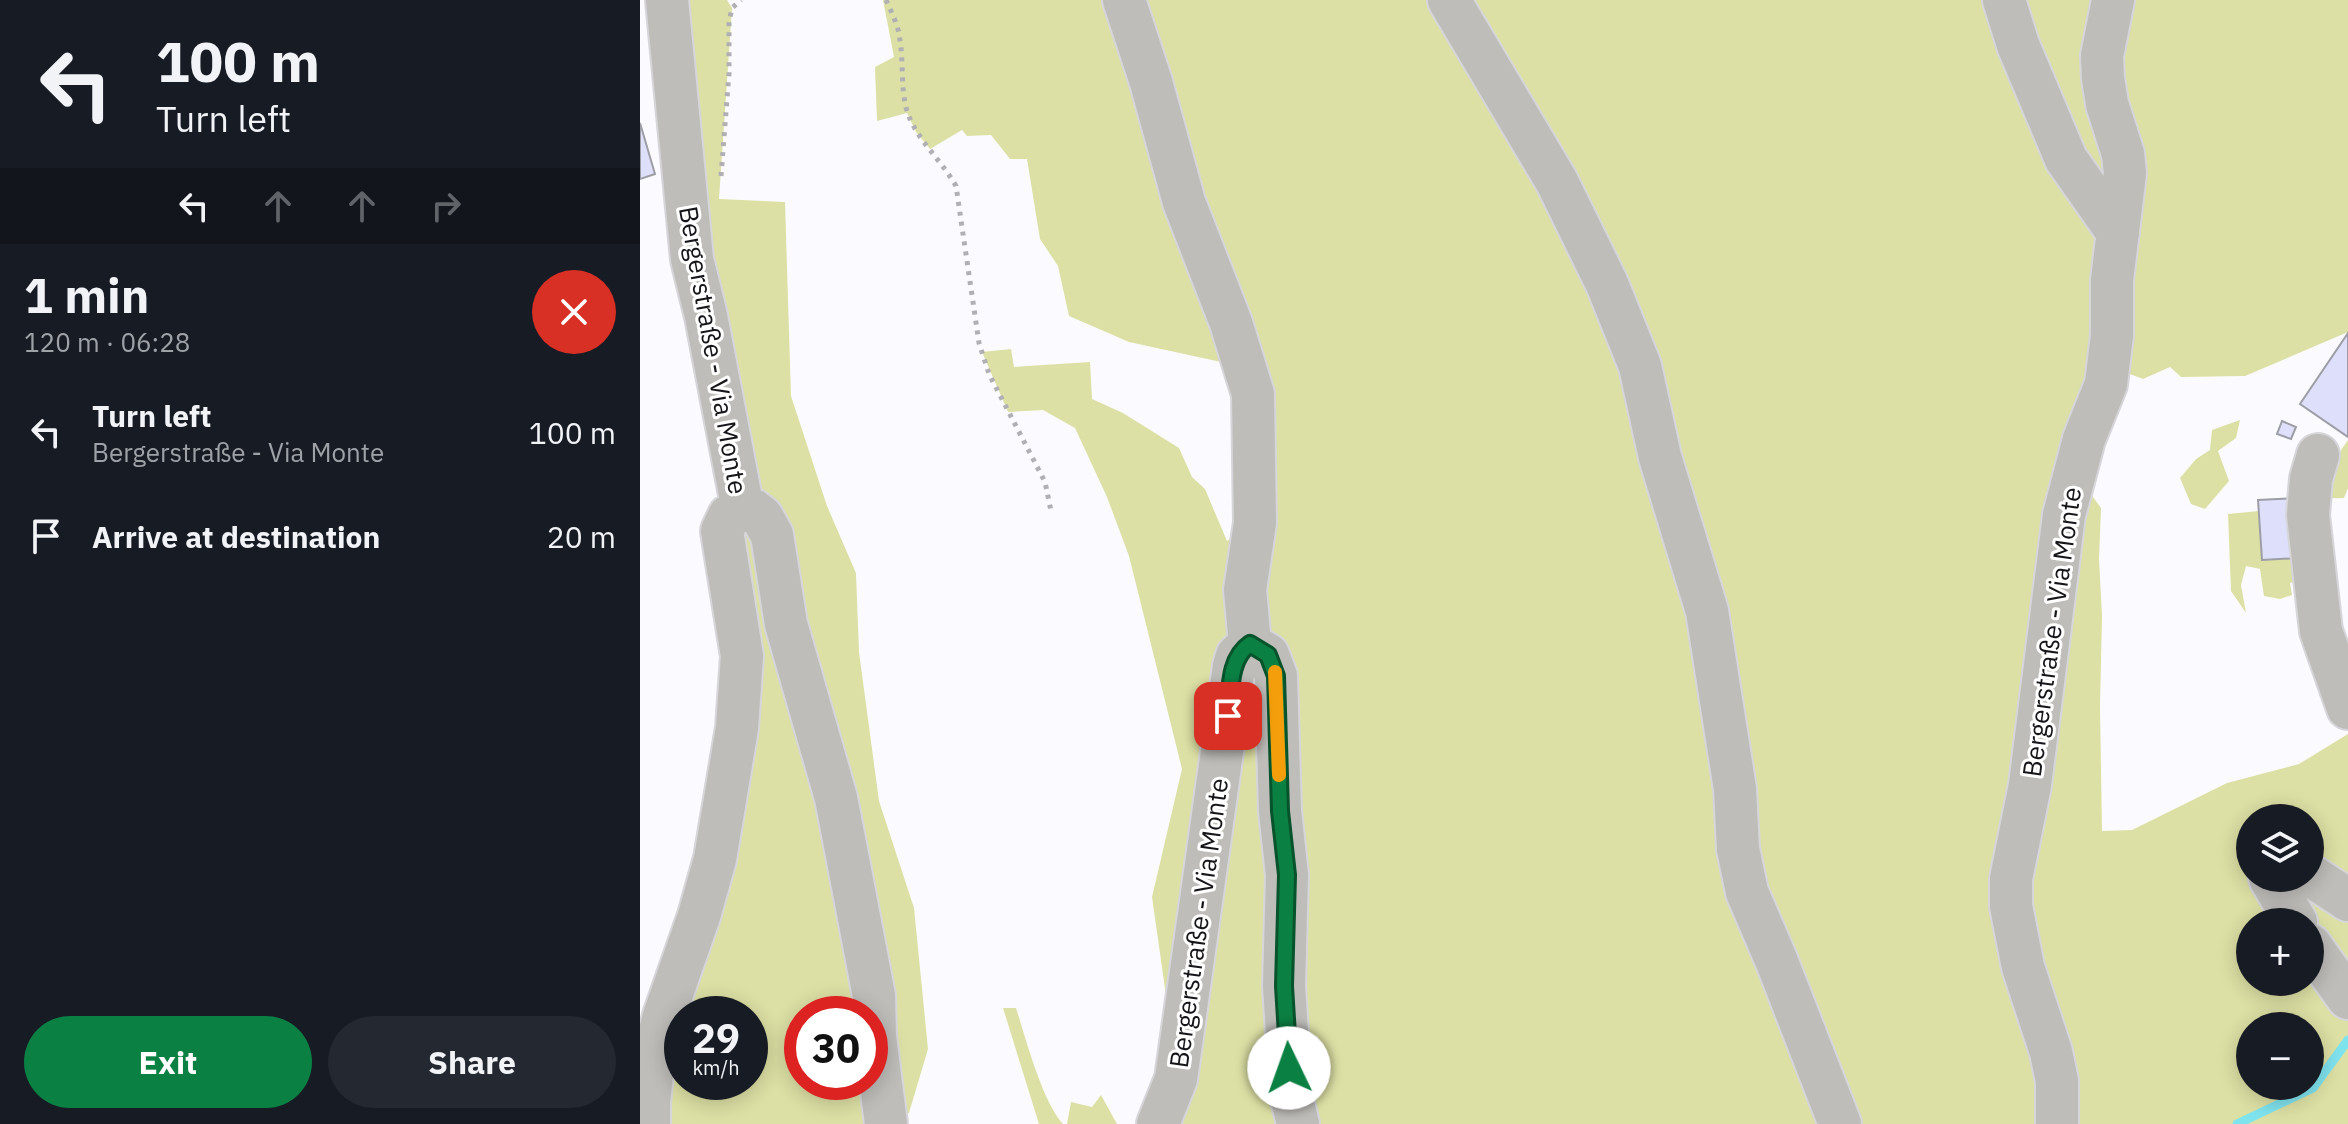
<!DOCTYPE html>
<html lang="en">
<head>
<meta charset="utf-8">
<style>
  :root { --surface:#171b24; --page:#242831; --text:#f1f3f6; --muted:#9ea1a6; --accent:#0b8043 }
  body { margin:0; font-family:"IBM Plex Sans",sans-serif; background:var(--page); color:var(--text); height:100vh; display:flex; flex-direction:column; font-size:30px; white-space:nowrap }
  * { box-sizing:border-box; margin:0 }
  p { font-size:26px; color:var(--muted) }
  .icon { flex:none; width:44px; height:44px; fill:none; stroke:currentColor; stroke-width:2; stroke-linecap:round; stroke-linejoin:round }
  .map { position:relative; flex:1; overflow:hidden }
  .sheet { display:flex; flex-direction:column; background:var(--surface); width:640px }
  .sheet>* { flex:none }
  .guide { background:#171b24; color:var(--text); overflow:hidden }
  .controls { position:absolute; left:1596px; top:804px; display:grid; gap:16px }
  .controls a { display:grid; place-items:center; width:88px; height:88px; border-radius:50%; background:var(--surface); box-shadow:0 4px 20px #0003; font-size:40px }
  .speed { position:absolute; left:24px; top:996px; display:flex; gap:16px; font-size:40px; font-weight:700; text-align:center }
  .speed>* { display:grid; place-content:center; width:104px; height:104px; border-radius:50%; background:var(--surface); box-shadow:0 4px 20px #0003; line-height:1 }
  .speed small { font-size:20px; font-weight:400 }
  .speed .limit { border:12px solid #d22; background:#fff; color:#111 }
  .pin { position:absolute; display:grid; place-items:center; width:68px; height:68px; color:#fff; margin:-34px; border-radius:16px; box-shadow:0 4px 12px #0006 }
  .me { position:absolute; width:88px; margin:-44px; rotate:357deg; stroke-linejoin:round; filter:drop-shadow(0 0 6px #0008) }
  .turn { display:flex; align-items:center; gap:28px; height:168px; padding:0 24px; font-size:36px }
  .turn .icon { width:104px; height:104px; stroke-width:2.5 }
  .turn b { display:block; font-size:56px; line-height:68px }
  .lanes { display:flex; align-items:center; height:76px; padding:0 24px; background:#0003; justify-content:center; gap:40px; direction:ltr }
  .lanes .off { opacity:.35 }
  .round { display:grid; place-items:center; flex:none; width:84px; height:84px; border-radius:42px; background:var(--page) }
  .summary { display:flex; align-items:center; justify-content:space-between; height:136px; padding:0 24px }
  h1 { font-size:48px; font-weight:700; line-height:60px }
  .cta { display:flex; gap:16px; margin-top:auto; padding:16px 24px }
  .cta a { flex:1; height:92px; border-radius:48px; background:var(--accent); color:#fff; font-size:32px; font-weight:700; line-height:92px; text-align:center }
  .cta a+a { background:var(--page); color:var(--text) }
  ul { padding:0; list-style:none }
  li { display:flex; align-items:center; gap:24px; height:104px; padding:0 24px }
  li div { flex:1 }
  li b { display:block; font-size:30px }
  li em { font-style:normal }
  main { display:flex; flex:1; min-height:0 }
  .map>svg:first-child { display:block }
  .green { fill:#dde0a4; fill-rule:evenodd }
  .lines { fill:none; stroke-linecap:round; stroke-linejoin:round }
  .stream { stroke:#7fe3ee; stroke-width:9 }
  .building { fill:#dedffb; stroke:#9d9da6; stroke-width:2 }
  .minor-casing { stroke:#d6d6da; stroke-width:46 }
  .path { stroke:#b0b0b4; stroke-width:5; stroke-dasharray:4 6; stroke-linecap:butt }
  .minor { stroke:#bfbdb9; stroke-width:42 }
  .route-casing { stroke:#07532c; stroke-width:20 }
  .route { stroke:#0b8043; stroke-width:14 }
  .slow { stroke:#f59e0b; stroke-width:14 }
  .labels { text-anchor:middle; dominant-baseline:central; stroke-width:6; stroke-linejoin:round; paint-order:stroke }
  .street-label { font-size:26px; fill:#16161a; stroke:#fff }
</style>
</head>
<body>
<main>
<section class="sheet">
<div class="guide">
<div class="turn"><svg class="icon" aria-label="left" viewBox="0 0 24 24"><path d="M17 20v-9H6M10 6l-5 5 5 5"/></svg><div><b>100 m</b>Turn left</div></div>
<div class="lanes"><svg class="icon" aria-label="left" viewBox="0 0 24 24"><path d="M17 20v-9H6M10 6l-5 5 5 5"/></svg><svg class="icon off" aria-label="ahead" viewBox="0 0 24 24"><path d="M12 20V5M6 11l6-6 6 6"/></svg><svg class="icon off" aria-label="ahead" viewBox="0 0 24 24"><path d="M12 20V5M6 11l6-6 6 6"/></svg><svg class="icon off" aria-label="right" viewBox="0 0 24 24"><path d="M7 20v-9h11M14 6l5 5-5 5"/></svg></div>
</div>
<div class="summary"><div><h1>1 min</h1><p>120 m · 06:28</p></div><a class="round" style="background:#d93025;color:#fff"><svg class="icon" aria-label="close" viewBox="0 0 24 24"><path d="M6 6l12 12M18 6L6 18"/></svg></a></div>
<ul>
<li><svg class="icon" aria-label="left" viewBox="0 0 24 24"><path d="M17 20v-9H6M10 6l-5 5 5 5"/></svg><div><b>Turn left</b><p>Bergerstraße - Via Monte</p></div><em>100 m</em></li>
<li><svg class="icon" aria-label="arrive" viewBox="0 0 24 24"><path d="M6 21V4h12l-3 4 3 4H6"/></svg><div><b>Arrive at destination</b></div><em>20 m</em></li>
</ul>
<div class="cta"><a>Exit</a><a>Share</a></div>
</section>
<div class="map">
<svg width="1708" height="1124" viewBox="0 0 1708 1124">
  <rect width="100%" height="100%" fill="#fbfbff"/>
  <path class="green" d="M43 0H87L92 8 79 199 145 202 151 396 187 506 216 573 219 652 239 801 274 908 288 1049 269 1113 252 1119 253 1124H18L17 1084 28 1052 33 1008 60 938 81 863 101 739 107 672 92 550 96 540 106 532H113C135 560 131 595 137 629 139 644 144 658 148 672L161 668 152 639 139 523 123 502 111 498 82 370 73 318 61 285 49 201 38 49 49 37ZM42 1014H110V1082H42ZM162 1014H230V1082H162Z
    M243 0H1708V332L1605 376 1541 377 1530 367 1503 379 1469 366 1434 471 1461 508 1459 559 1462 616 1460 706 1462 831 1492 830 1587 783 1659 764 1708 734V1124H530L535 1059 512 897 542 769 489 556 467 497 435 428 403 410 368 412 342 352 371 349 374 367 450 362 452 399 483 413 539 448 552 477 565 489 587 541 615 523 604 367 489 342 429 316 418 266 400 239 387 159H370L351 135 327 136 322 130 290 149 276 132 267 113 237 121 235 67 254 57ZM1610 818H1670V878H1610ZM1610 922H1670V982H1610ZM1610 1026H1670V1086H1610Z
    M1600 420 1596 438 1578 451 1589 481 1565 509 1551 504 1540 478 1556 459 1570 450 1572 430Z
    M1708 440V488L1704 498 1669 499 1668 515 1675 579 1650 583 1652 595 1640 599 1624 596 1620 569 1606 566 1601 585 1606 613 1591 591 1588 514 1619 511 1622 560 1659 558 1656 498H1669L1671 479 1695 465 1701 450Z
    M363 1008H376C386 1039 402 1101 423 1124H399Z
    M461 1095 477 1124H427L431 1102 452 1107Z"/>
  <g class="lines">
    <path class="stream" d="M1597 1124 1673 1088 1708 1040"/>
  </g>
  <path class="building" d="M0 123 15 174 0 179Z
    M1708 333V437L1660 404Z
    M1642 421 1656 427 1651 439 1637 434Z
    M1656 498 1659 558 1622 560 1618 500Z"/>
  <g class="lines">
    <defs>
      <path id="minor" d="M27 0 52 259 66 316 103 510
        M484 0 511 82 544 202 591 323 613 394 615 523 605 590 610 644
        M809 0 917 182 967 284 1000 366 1020 457 1067 611 1095 789 1098 849 1107 892 1137 962 1200 1124
        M1364 0 1378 45 1426 159 1478 233
        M1678 455 1671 479 1668 515 1681 631 1708 708
        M610 644 628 655 636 676 640 811 647 875 644 986 651 1095 658 1124
        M1670 875 1708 900
        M1630 878 1656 922
        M1670 945 1708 998
        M9 1124V1102L14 1055 24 1016 59 916 75 859 97 728 102 656 82 531 89 516 103 510H113L122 517 132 535 146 624 196 798 208 860 234 996 235 1036 246 1124
        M518 1124 536 1079 594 666 597 656 610 644
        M1417 1124V1081L1411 1052 1383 967 1371 906V879L1390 785 1424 515 1444 439 1466 384 1472 335V280L1485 173 1483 154 1467 104 1463 78 1462 56 1473 0"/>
    </defs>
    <use href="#minor" class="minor-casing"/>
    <path class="path" d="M246 0C252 13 259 27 260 41 264 65 260 91 268 114 278 141 302 161 316 186L339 343 349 374 405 482 411 511
      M81 176 89 73V22L92 8 101 0"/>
    <use href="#minor" class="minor"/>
  </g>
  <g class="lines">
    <defs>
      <path id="route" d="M588 716C591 691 588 659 610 644L628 655 636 676 640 811 647 875 644 986 649 1068"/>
    </defs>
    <use href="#route" class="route-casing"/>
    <use href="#route" class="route"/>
    <path class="slow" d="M635 672 639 775"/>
  </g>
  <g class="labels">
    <g class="street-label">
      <text transform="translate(74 350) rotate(80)">Bergerstraße - Via Monte</text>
      <text transform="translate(1411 632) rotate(-82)">Bergerstraße - Via Monte</text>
      <text transform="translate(558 923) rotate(-82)">Bergerstraße - Via Monte</text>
    </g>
  </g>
</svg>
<div class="controls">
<a><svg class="icon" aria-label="layers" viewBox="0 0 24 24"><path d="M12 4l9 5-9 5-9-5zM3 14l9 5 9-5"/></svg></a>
<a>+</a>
<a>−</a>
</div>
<div class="speed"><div>29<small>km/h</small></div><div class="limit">30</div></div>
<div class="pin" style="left:588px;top:716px;background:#d93025"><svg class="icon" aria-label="arrive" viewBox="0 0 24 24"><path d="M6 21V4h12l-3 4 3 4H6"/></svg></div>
<svg class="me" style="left:649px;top:1068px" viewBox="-20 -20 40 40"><circle r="19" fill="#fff"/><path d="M0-13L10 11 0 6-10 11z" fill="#0b8043"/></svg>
</div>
</main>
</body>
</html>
